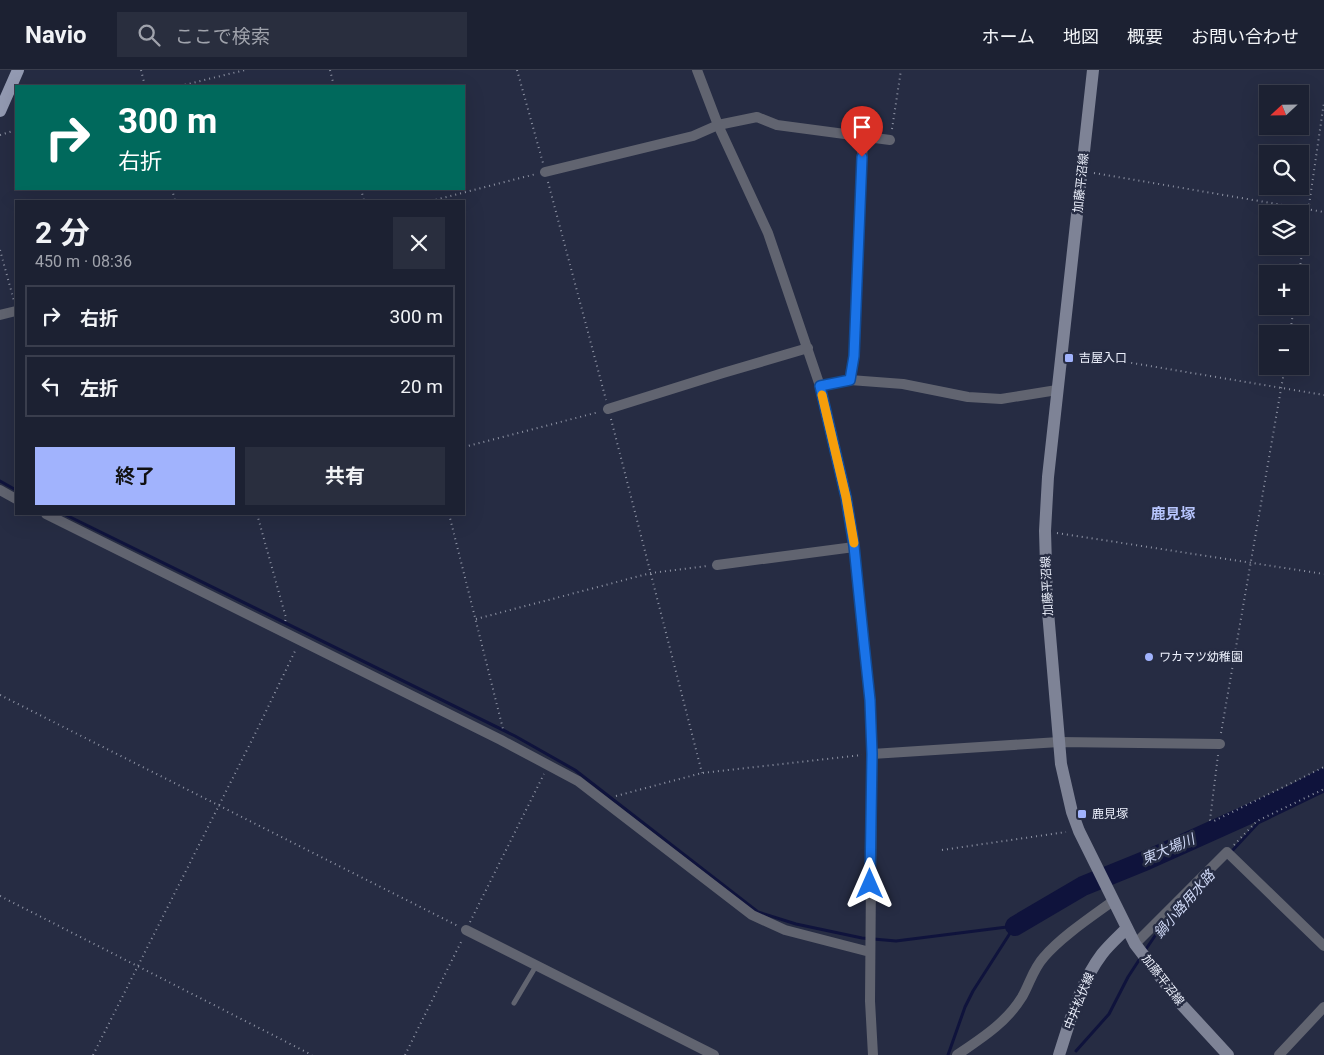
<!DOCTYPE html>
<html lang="ja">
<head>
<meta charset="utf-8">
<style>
  :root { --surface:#1c2132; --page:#292e3e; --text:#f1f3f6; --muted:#a0a3ac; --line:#3a3e4d; --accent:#a1b3fd }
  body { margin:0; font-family:Roboto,"Noto Sans JP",sans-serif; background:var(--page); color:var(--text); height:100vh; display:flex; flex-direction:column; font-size:19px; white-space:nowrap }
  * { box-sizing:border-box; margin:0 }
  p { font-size:16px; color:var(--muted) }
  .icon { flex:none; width:28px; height:28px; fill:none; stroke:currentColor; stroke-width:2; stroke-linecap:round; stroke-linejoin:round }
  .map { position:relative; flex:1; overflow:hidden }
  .drawer { position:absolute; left:15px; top:130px; width:450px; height:315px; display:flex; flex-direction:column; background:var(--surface); border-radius:0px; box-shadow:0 5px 20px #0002,0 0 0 1px var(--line) }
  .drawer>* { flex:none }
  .hud { position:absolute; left:15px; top:15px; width:450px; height:105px; border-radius:0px; box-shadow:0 5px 20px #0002,0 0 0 1px var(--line); background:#00695c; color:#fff; overflow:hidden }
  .needle { width:32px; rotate:248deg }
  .tools { position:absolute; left:1259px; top:15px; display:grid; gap:10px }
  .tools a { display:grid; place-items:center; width:50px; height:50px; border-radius:0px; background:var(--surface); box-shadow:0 5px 20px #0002,0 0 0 1px var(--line); font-size:25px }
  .pin { position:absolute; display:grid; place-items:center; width:42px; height:42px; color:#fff; margin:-51px -21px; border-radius:50% 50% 50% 0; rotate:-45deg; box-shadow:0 0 5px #0007 }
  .pin .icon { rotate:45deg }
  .me { position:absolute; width:55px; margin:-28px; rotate:0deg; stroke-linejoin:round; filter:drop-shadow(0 0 4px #0008) }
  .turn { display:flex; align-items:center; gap:18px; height:105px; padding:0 20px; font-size:22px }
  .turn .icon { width:65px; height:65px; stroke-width:2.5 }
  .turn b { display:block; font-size:35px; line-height:42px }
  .round { display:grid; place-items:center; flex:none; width:52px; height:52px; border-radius:0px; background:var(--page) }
  .headline { display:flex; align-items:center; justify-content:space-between; height:85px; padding:0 20px }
  h1 { font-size:30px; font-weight:700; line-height:38px }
  .cta { display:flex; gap:10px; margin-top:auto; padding:10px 20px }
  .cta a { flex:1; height:58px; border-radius:0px; background:var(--accent); color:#111; font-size:20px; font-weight:700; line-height:58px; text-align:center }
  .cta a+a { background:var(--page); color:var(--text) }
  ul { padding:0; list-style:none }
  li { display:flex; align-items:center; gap:15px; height:62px; margin:0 10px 8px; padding:0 10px; border:2px solid var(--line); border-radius:0px }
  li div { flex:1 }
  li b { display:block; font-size:19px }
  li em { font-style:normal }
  header { display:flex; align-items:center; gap:30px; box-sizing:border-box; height:70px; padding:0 25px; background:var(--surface); border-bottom:1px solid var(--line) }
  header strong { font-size:24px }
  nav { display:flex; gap:28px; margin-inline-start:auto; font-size:18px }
  .search { width:350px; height:45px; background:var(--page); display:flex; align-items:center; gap:12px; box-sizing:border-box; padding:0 18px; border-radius:0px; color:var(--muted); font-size:19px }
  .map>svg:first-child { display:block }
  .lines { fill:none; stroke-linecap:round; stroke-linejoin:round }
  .stream { stroke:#0f133c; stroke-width:3 }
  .river { stroke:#0f133c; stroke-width:20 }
  .path { stroke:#8f94a5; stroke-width:2; stroke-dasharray:1 4; stroke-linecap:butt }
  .service { stroke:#616470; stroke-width:5 }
  .minor { stroke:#616470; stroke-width:10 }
  .secondary { stroke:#7e8396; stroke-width:12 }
  .primary { stroke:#939ab2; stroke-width:12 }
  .route-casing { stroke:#114b97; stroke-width:12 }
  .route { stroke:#1a73e8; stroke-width:9 }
  .slow { stroke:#f59e0b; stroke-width:9 }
  .poi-dot { fill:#a1b3fd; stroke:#262c43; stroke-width:2 }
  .labels { text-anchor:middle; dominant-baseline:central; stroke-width:5; stroke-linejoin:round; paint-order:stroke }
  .street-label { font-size:12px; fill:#ecf0fc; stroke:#262c43 }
  .poi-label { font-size:12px; fill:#ecf0fc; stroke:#262c43; text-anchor:start }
  .water-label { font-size:14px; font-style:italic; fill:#ced7f5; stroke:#262c43 }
  .quarter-label { font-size:15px; font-weight:bold; fill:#b6c4fc; stroke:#262c43 }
</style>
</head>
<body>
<header>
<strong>Navio</strong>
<div class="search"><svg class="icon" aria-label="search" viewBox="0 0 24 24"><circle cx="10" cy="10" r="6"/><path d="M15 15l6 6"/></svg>ここで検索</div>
<nav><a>ホーム</a><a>地図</a><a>概要</a><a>お問い合わせ</a></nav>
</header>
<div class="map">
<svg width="1324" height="985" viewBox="0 0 1324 985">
  <rect width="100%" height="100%" fill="#262c43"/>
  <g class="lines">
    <path class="stream" d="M0 411 16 420
      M64 444 515 666 575 700 758 842 796 854 862 868 896 871 1015 856
      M1231 782 1258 753 1324 721
      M1144 882 1163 854 1178 838
      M1076 981 1109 944 1128 907 1141 887
      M948 985 965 937 973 921 1014 857"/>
    <path class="river" d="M1015 856 1083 816 1147 790 1296 723 1324 708"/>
    <path class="path" d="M141 0 145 16
      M330 0 334 16
      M517 0 543 93
      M180 16 245 0
      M892 59 901 0
      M0 65 16 60
      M1094 103 1324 142
      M548 112 606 330
      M172 119 175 131
      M361 119 364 131
      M431 131 536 104
      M0 180 14 231
      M1299 204 1324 32
      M1290 264 1294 236
      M1072 283 1324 325
      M611 349 702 703
      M464 377 599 342
      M257 444 286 548 285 552
      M449 444 503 659
      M1057 463 1324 504
      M476 549 651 503 707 496
      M0 625 458 856
      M1221 663 1285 296
      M1218 685 1210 750 1214 751 1324 697
      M616 726 702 703 862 685
      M1234 775 1257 751 1324 719
      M942 780 1066 762
      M0 826 312 985
      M470 852 544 704
      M93 985 257 660 296 579
      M405 985 462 870"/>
    <path class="service" d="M514 933 536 896"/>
    <path class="minor" d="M697 0 718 55 768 163 820 316 846 427 854 477 870 630 872 684 870 931 873 985
      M545 102 693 66 718 55 757 47 777 55 890 70
      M0 245 16 241
      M850 310 854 286 863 67
      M820 316 850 310 903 314 968 327 1001 329 1057 320
      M608 339 723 303 808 278
      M0 420 16 429
      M46 444 501 670 578 711 752 845 785 860 870 882
      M717 495 854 477
      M872 684 1059 672 1220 674
      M466 860 714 985
      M1135 874 1227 782 1324 876
      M957 985C982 968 1006 953 1022 927 1030 913 1033 899 1044 887 1061 867 1091 847 1113 831
      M1279 985 1324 937"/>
    <path class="secondary" d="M1093 0 1048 407 1045 461 1047 530 1061 694 1072 742 1079 761 1135 874 1181 934 1228 985
      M1059 985C1070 951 1080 913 1102 884 1109 875 1118 867 1126 859"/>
    <path class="primary" d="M0 41 18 0"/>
  </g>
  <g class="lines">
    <defs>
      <path id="route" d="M862 87 854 286 850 310 820 316 846 427 854 476 864 574 870 630 872 684 870 814"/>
    </defs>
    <use href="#route" class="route-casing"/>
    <use href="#route" class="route"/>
    <path class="slow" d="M822 325 846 427 854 473"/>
  </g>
  <g class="poi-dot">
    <rect x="1064" y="283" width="10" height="10" rx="2.5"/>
    <circle cx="1149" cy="587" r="5"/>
    <rect x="1077" y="739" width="10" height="10" rx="2.5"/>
  </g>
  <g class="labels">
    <g class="street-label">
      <text transform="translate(1081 113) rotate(-84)">加藤平沼線</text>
      <text transform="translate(1047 516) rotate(-93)">加藤平沼線</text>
      <text transform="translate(1163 910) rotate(52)">加藤平沼線</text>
      <text transform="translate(1079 931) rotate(-68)">中井松伏線</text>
    </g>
    <g class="poi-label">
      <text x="1079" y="288">吉屋入口</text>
      <text x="1159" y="587">ワカマツ幼稚園</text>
      <text x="1092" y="744">鹿見塚</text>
    </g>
    <g class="water-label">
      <text transform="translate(1168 779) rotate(-23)">東大場川</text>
      <text transform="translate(1184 834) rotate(-49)">鍋小路用水路</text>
    </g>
    <g class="quarter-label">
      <text x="1173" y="444">鹿見塚</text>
    </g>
  </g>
</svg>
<div class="tools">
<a><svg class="needle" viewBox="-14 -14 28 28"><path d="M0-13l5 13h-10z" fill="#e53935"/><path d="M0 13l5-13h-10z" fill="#a0a3ac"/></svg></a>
<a><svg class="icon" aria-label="search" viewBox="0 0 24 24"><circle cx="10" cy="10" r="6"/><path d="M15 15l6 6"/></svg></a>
<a><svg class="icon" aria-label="layers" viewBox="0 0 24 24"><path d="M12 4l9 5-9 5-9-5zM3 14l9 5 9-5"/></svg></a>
<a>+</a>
<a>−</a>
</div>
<div class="pin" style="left:862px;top:87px;background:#d93025"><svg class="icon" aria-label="arrive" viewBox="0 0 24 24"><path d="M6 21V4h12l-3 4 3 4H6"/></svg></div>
<svg class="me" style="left:870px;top:814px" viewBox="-20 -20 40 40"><path d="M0-17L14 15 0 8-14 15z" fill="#1a73e8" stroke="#fff" stroke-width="4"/></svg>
<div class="hud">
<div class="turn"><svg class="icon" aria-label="right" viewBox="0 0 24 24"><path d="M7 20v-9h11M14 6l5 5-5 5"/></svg><div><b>300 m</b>右折</div></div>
</div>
<section class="drawer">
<div class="headline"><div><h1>2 分</h1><p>450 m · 08:36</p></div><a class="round"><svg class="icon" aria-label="close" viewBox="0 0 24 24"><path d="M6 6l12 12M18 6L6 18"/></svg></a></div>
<ul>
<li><svg class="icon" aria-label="right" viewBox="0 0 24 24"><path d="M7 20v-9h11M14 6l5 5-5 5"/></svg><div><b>右折</b></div><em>300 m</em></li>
<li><svg class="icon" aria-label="left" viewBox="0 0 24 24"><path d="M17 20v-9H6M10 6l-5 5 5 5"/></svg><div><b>左折</b></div><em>20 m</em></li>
</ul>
<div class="cta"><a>終了</a><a>共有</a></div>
</section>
</div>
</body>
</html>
